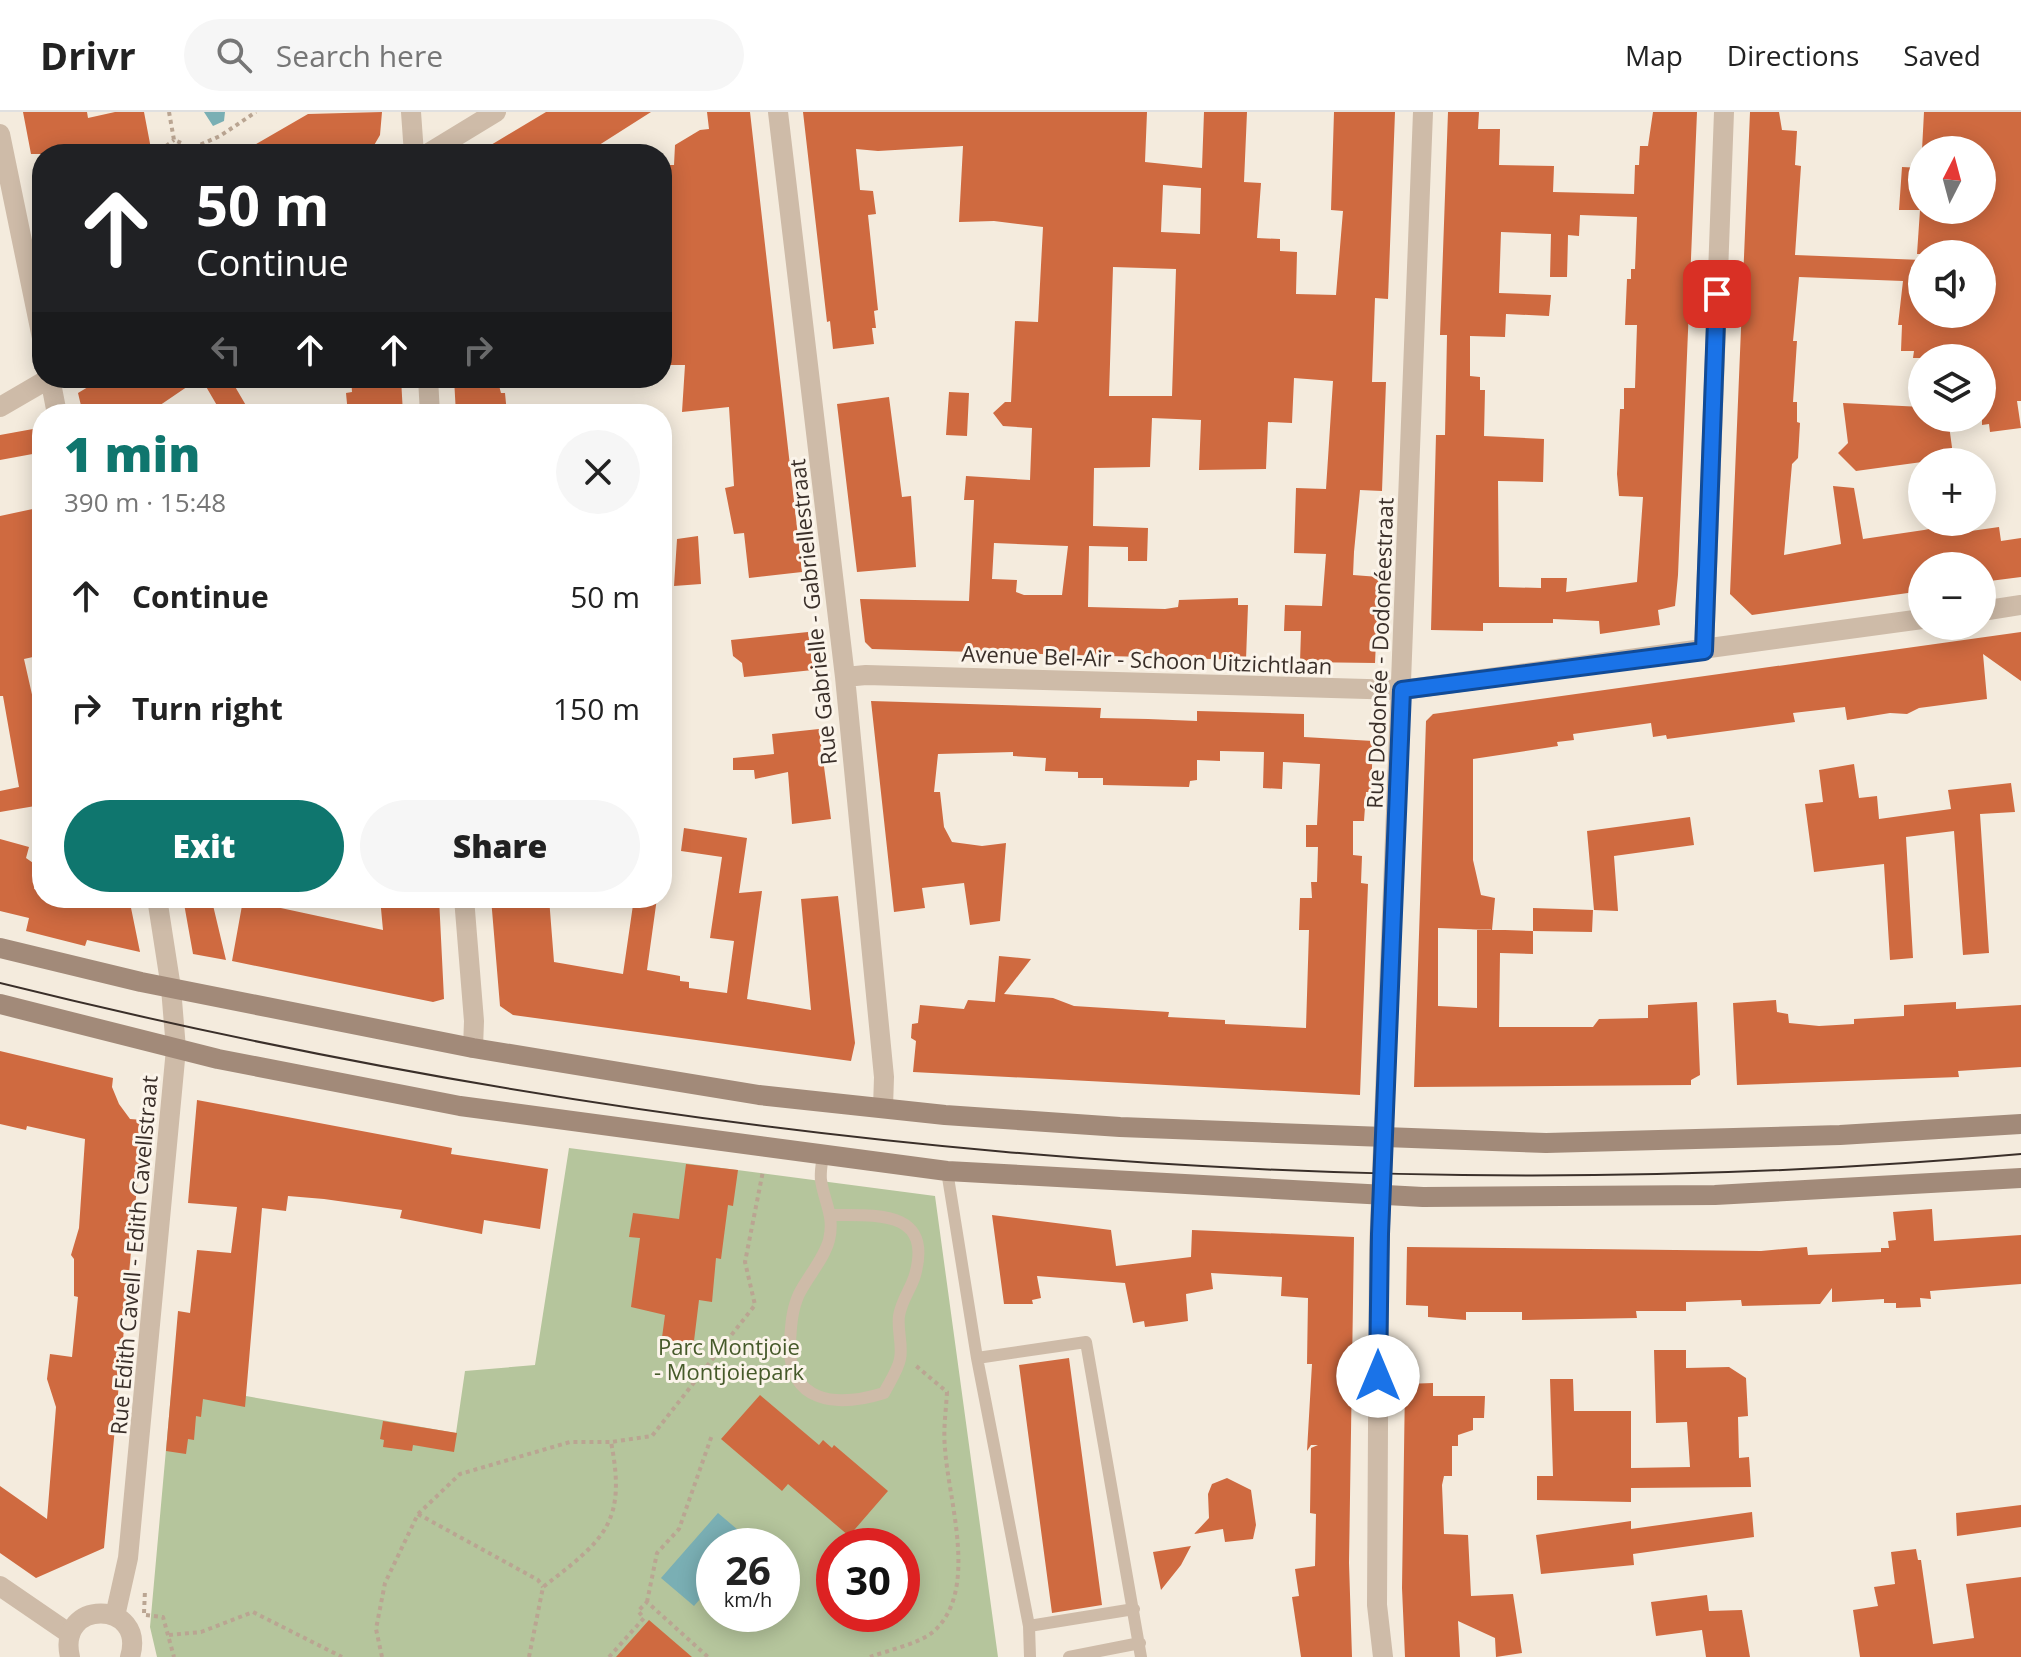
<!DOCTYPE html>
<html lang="en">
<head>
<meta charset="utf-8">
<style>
  :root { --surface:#fff; --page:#f6f6f6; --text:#222; --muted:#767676; --line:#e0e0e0; --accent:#0f766e }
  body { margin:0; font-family:"Open Sans",sans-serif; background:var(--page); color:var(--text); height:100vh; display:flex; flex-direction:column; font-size:30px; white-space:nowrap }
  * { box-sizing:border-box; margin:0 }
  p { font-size:26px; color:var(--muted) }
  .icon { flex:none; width:44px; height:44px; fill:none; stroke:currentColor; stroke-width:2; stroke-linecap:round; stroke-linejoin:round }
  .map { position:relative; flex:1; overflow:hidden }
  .panel { position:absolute; left:32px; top:292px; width:640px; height:504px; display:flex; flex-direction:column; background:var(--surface); border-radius:32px; box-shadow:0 4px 20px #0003 }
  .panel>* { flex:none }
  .hud { position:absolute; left:32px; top:32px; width:640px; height:244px; border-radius:32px; box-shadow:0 4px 20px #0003; background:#202124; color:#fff; overflow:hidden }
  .needle { width:52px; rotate:6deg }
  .controls { position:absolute; left:1908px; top:24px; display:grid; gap:16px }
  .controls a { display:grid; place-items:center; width:88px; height:88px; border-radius:50%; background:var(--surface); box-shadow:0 4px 20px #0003; font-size:40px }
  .speed { position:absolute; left:696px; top:1416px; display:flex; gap:16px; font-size:40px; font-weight:700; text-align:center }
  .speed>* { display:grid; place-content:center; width:104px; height:104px; border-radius:50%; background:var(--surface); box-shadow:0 4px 20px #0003; line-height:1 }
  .speed small { font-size:20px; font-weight:400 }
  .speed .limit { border:12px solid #d22; background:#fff; color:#111 }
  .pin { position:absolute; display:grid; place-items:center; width:68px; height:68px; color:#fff; margin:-34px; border-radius:16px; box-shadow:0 4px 12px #0006 }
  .me { position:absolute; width:88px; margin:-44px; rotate:0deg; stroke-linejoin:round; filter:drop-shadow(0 0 6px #0008) }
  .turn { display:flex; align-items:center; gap:28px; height:168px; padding:0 32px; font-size:36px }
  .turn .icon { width:104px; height:104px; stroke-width:2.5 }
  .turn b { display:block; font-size:56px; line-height:68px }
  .lanes { display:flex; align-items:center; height:76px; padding:0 32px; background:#0003; justify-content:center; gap:40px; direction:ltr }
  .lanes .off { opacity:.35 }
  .round { display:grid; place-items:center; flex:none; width:84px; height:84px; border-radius:42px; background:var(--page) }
  .overview { display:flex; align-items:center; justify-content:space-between; height:136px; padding:0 32px }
  h1 { font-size:48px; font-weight:800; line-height:60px; color:var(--accent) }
  .cta { display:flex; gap:16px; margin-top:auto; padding:16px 32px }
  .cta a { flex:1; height:92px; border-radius:48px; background:var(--accent); color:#fff; font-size:32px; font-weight:800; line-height:92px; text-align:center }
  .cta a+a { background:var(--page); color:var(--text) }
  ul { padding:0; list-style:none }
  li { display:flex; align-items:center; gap:24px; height:112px; padding:0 32px }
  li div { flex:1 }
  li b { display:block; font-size:30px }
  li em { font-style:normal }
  header { display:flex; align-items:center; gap:48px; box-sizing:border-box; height:112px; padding:0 40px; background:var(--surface); border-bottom:2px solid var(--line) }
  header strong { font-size:38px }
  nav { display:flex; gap:44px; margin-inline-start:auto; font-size:28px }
  .search { width:560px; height:72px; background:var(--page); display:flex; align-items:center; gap:20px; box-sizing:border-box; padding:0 28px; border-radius:44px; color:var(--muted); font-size:30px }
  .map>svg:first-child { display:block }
  .green { fill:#b5c59c; fill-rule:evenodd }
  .water { fill:#7aafb4 }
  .building { fill:#cf6a40; fill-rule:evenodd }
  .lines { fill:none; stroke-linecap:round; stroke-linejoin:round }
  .path { stroke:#baa592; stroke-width:4; stroke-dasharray:4 4; stroke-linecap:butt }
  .service { stroke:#cebba8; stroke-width:12 }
  .minor { stroke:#cebba8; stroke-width:20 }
  .tertiary { stroke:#cebba8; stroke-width:20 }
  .secondary { stroke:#a28a79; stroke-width:20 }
  .tram { stroke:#3a2f29; stroke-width:2 }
  .route-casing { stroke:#114b97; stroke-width:20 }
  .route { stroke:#1a73e8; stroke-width:14 }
  .labels { text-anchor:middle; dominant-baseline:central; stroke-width:6; stroke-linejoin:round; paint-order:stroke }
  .street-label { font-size:22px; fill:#3a2f29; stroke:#fbf4ea }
  .park-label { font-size:22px; fill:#465a2a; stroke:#fbf4ea }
</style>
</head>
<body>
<header>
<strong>Drivr</strong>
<div class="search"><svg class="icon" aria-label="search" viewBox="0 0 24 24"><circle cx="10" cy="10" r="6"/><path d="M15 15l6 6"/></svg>Search here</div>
<nav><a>Map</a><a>Directions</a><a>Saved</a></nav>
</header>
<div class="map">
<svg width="2021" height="1545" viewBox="0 0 2021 1545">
  <rect width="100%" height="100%" fill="#f4ebdd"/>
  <path class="green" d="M569 1036 935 1084 998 1545H157L150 1515 172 1271 456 1321 465 1259 535 1253ZM714 1434H782V1502H714ZM834 1434H902V1502H834Z"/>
  <path class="water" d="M204 0H225L224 9 213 14Z
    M718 1401 751 1429 747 1434H714V1471L694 1494 661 1466Z"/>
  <path class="building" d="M23 0H87L88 6 115 0H144L152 42H31Z
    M382 0 380 23 369 42H239L308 2Z
    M546 0H651L585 42H476Z
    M707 0H750L802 460 749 466 744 421 734 422 725 376 734 374 729 295 682 300 685 253H662L669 53H674L675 33 700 18 709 17Z
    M803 0H1147L1145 50 1202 56 1204 0H1247L1244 70 1261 71 1257 126 1280 127V139L1297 140 1296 182 1336 183 1343 99 1331 98 1334 0H1395L1388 187 1375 186 1372 270H1386L1382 379 1360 378 1354 440 1353 463 1379 465 1375 551 1300 550 1301 519H1284L1285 493 1322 494 1326 442 1294 441 1296 376 1326 377 1333 269 1294 266 1292 311 1268 310 1266 357 1199 358 1201 308 1152 306 1150 355 1094 356 1093 414 1148 416 1147 449H1128V435L1089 434 1088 495 1165 497 1178 495 1179 488 1238 486V493H1248L1246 548 872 537 865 530 860 487 969 489 974 388H964L966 364 1030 368 1032 316 1003 314 993 301 1005 290H1011L1015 209 1038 210 1043 115 994 109 959 110 963 34 878 39 856 37 860 78 873 79 876 102 868 103 878 198 874 199 876 216H872L874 232 833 237 830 209 827 210ZM1163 73 1201 76 1200 122 1161 120ZM1113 155 1176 157 1172 284H1109ZM994 431 1068 434 1062 483H1024L1016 480 1017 468 992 467Z
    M1448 0H1479L1478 17H1500L1499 53 1554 54 1553 80 1634 82 1635 53H1639L1640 34H1648L1653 0H1697L1678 463 1675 494 1658 498 1660 513 1600 522 1599 509 1553 507V511H1483V519L1431 518 1436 323H1445L1446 275 1447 223H1440ZM1580 103 1637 105 1635 157H1631V167H1627L1625 213H1637L1635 276H1624V297H1620L1617 362 1619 384 1643 385 1637 470 1566 480 1567 466H1541V476L1499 475 1498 369 1543 370 1544 327 1484 324 1485 278H1480V265L1470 264V224L1505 225 1506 202 1549 204 1551 183 1499 181 1501 120 1551 122 1550 165H1567L1568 123 1579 124Z
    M1750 0H1779L1782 18 1797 19 1795 53 1801 54 1795 143 1922 148V202H1982V142H1917L1920 98H1899L1902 55 1922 56V98H1982V38H1922L1924 0H2021V289H2017L2021 316 1990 320 1989 312 1982 313V246H1913L1914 239H1901L1902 213H1898L1903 169 1799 165 1793 229H1797L1793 290H1797V310L1800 311 1798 346 1792 352 1784 443 1841 432 1833 374 1854 376 1863 427 1924 418 1944 414 1943 410H1962V414L1970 413 1971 419 1999 415 2001 429 2021 426V465L1982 470V454H1922V479L1752 503 1730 482Z
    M103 266H200L147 302H83L78 281Z
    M201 266H230L251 302H222Z
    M351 266H401L403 302H348L346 281 352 280Z
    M454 266H497L501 281H505L507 302H456Z
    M949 280 969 281 967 324 946 323Z
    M889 285 902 385 911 384 916 455 857 460 837 292Z
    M1843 291 1922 295V306H1948L1954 350H1922L1856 359 1838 341 1848 331Z
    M33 317 38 341 0 348V323Z
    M42 395V543L24 547 42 627 41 693 0 700V679L19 675 3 584H0V404Z
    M698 424 701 472 674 474 677 427Z
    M808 520 813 558 744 565 742 551 733 544 731 528Z
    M2021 520V569L1983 542 1987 587 1919 596 1907 602 1890 601 1847 608 1845 595 1793 601 1795 610 1667 627 1666 623 1653 625 1651 611 1573 622 1574 628 1557 630 1558 634 1473 647V748L1481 783 1495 786 1492 818 1438 816V894L1477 896V817L1533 819V842L1500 841 1499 915H1593L1599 907 1648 906V893L1697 890 1700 963 1691 968V973L1414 975 1426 609 1433 602Z
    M871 589 1101 596 1100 606 1148 607 1197 609V599L1304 602V625L1373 629 1371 680H1366L1364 709H1353V743L1362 744 1361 771 1368 772 1360 983 913 960 916 929 911 926 912 912 918 911 920 893 964 897 968 888 995 890 999 844 1031 847 1004 882 1053 886 1074 894 1169 900 1168 905 1225 908V912L1306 916 1309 818H1299L1300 786H1312L1311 770H1317L1318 735H1306V713H1317L1320 652 1283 650 1282 677 1263 676 1264 640 1220 639V649L1197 648V668L1190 669 1189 675 1103 673V666H1078V660L1045 659 1046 646 1013 644V640L938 642 934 680H940L944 715 952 730 982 734 1006 731 1000 809 970 813 964 771 922 776 925 796 894 800Z
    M819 617 831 707 792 712 788 660 755 667 754 658H733V646L774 642 772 622Z
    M1854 652 1859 686 1877 684 1879 707 1951 697 1948 678 2011 671 2015 700 1980 702 1989 841 1963 843 1954 719 1906 725 1913 846 1890 848 1884 752 1814 760 1805 692 1823 690 1819 658Z
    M1690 705 1694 733 1614 744 1618 799 1594 798 1587 719Z
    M684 716 747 726 739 781 762 779 747 887 811 898 801 787 838 784 855 931 851 949 513 903 500 894 491 786H549L554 850 623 862 634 786H657L647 858 680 864V869L689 870V876L727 881 734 829 710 826 722 745 681 739Z
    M0 727 29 735 26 746 36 753 34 777 42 780V786H129L140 840 87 828 85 834 26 819 29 806 0 799Z
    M183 786 212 789 226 848 193 842Z
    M380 786H439L444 887 433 890 232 849 243 788 383 818Z
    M1533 796 1593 798 1592 820 1533 819Z
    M1776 888 1777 900 1788 902 1789 911 1819 914 1854 912V907L1904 904V893L1956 890V897L2021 893V955L1958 959 1959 965 1737 973 1733 891Z
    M0 939 113 966 112 975 119 992 130 1007 143 1008 104 1436 36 1466 0 1441V1374L47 1407 56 1295 47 1267 50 1242 72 1245 78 1185 74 1184V1147L71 1143 79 1116 85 1027 27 1014 26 1018 0 1012Z
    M197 988 452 1036 451 1042 548 1057 540 1117 484 1108 482 1122 400 1106 402 1098 324 1087 288 1084 286 1099 262 1096 245 1295 203 1287 201 1305 196 1304 194 1328 188 1327 186 1342 166 1339 178 1199 190 1201 197 1138 231 1141 237 1095 188 1091Z
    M686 1052 738 1058 733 1094 728 1093 721 1147 716 1146 712 1190 699 1188 693 1237 661 1233 665 1203 631 1195 640 1126 629 1125 633 1101 679 1107Z
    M1932 1097 1934 1129 2021 1123V1172L1930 1179 1931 1187 1920 1186 1921 1195 1896 1196V1191H1884V1187L1832 1190V1176L1820 1192 1742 1194 1741 1188 1686 1190V1199H1636L1637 1206 1522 1208V1200H1466V1208L1428 1205V1194L1406 1193 1407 1135 1761 1139 1807 1135 1808 1143 1881 1140V1136H1889L1888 1129 1896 1128 1893 1100Z
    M992 1103 1111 1118 1116 1154 1191 1145 1192 1118 1354 1125 1349 1451 1352 1545H1301L1292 1485 1299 1484 1295 1457 1315 1454 1316 1402 1310 1401 1311 1336 1318 1333H1311L1307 1339 1312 1252H1307L1308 1186 1281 1184 1282 1165 1211 1161 1213 1177 1186 1182 1188 1209 1161 1213 1145 1215 1144 1209 1133 1211 1125 1171 1037 1164 1041 1186 1032 1188 1033 1192H1004Z
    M1654 1238H1686V1256L1729 1255 1746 1266 1748 1304 1738 1305 1739 1346 1749 1345 1751 1375 1631 1376V1390L1537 1388V1364H1553L1550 1267H1573L1574 1299H1631V1356L1690 1355 1687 1310 1656 1311Z
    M1069 1246 1102 1493 1052 1501 1019 1253Z
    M1433 1271V1284H1485L1484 1306H1473V1318L1458 1323V1334H1452V1364H1444L1442 1373 1444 1422 1468 1423 1471 1484 1513 1482 1522 1541 1496 1545 1495 1526 1458 1509 1460 1545H1405L1402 1476 1405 1272Z
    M760 1283 819 1333 823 1328 832 1336 834 1333 888 1379 849 1424 788 1372 782 1379 721 1327Z
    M383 1309 457 1321 454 1340 413 1333 412 1339 383 1335 384 1328 380 1327Z
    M1227 1366 1251 1378 1256 1413 1253 1427 1225 1430 1223 1417 1194 1422 1209 1406 1208 1382 1212 1372Z
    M2021 1393V1415L1957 1424 1956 1401Z
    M1752 1400 1754 1425 1633 1442 1634 1453 1541 1462 1536 1423 1631 1409V1417Z
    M1191 1434 1181 1453 1161 1478 1153 1440Z
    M1916 1437 1918 1448H1921L1933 1532 1974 1526 1966 1472 2021 1465V1545H1860L1853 1498 1878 1494 1874 1475 1895 1472 1891 1440Z
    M1707 1483 1709 1499 1742 1498 1750 1545H1706L1702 1518 1656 1524 1651 1490Z
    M649 1508 692 1545H616Z"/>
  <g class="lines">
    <path class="path" d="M169 0 174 28 184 32 186 42
      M186 39 220 24 256 0
      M166 42V34L174 28
      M418 1402 538 1468 543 1475
      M647 1490 657 1441 679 1417 712 1323
      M144 1501 145 1478
      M146 1503 163 1505 174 1545
      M169 1523 201 1520 253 1500 342 1545
      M382 1545 376 1517 385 1471 418 1402 460 1362 570 1330H611
      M529 1545 543 1475C604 1428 627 1411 611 1330L652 1324 755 1193 745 1150 763 1059
      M609 1545 644 1506 638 1499 647 1490 708 1545
      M870 1545C889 1538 918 1532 933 1520 980 1479 948 1388 945 1336 943 1318 946 1299 947 1280L915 1253"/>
    <path class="service" d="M823 1043C822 1051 820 1060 821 1068 824 1090 835 1104 829 1128 824 1147 808 1164 799 1182 792 1197 791 1213 790 1230 787 1291 836 1296 884 1281 889 1271 898 1258 900 1247 903 1233 897 1218 899 1204 901 1189 911 1177 915 1163 933 1098 877 1103 832 1103
      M947 1059 977 1246 1029 1514 1030 1545
      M977 1246 1086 1230 1141 1545
      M1029 1514 1134 1497
      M1069 1545 1140 1531"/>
    <path class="minor" d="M411 0 414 42
      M778 0 845 565 884 965 883 996
      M0 22 42 226
      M427 42 496 0
      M50 266 57 302
      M428 266 430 302
      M0 295 50 266
      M1982 499 2021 493
      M1704 539 1724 0
      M845 565 866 563 1402 578 1922 507
      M157 786 171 876
      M464 786 474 909 473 936
      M0 1474 70 1522
      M1383 1545 1377 1493 1379 1139 1423 0"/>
    <path class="tertiary" d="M115 1504 128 1446 176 937 171 876
      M70 1545C56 1486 147 1488 130 1545"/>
    <path class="secondary" d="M0 836 141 870 473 936 759 983 945 1003 1120 1015 1546 1031 1840 1023 2021 1012
      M0 892 218 947 460 994 947 1059 1423 1085 1715 1083 2021 1066"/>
    <path class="tram" d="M0 871C653 1033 1349 1102 2021 1042"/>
  </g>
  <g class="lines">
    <defs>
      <path id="route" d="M1378 1264 1380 1122 1402 578 1704 539 1717 182"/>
    </defs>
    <use href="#route" class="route-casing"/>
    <use href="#route" class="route"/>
  </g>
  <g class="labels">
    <g class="street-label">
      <text transform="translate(812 500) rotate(-96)">Rue Gabrielle - Gabriellestraat</text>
      <text transform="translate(1379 541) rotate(-88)">Rue Dodonée - Dodonéestraat</text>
      <text transform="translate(1147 547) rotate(2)">Avenue Bel-Air - Schoon Uitzichtlaan</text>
      <text transform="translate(133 1143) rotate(-85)">Rue Edith Cavell - Edith Cavellstraat</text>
    </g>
    <g class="park-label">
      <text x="729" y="1234">Parc Montjoie<tspan x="729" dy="25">- Montjoiepark</tspan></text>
    </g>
  </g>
</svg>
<div class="controls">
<a><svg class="needle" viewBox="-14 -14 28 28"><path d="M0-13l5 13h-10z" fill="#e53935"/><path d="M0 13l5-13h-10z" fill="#767676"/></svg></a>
<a><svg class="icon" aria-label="sound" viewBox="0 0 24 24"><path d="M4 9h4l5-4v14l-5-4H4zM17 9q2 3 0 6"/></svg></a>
<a><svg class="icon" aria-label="layers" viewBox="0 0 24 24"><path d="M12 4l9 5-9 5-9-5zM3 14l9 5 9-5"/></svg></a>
<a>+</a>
<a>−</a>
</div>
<div class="speed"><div>26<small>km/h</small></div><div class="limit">30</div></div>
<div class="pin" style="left:1717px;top:182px;background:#d93025"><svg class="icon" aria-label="arrive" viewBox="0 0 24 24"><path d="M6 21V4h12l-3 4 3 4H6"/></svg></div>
<svg class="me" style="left:1378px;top:1264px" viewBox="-20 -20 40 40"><circle r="19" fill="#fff"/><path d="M0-13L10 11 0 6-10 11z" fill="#1a73e8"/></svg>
<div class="hud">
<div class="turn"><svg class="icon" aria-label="ahead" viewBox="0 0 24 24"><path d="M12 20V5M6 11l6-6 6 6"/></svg><div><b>50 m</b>Continue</div></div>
<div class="lanes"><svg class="icon off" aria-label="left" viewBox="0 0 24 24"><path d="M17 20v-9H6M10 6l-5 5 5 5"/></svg><svg class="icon" aria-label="ahead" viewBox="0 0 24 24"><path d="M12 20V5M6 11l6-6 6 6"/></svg><svg class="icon" aria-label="ahead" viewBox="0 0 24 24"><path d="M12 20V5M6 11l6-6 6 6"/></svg><svg class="icon off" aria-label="right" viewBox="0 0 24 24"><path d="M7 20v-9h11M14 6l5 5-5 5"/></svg></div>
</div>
<section class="panel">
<div class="overview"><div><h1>1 min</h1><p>390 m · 15:48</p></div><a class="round"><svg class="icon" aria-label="close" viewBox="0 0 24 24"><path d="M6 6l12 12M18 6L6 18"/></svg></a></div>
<ul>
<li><svg class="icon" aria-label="ahead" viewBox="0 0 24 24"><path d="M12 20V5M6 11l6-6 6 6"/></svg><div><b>Continue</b></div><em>50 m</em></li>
<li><svg class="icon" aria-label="right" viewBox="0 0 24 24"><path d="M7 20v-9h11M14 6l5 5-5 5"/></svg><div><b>Turn right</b></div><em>150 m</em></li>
</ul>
<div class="cta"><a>Exit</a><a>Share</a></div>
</section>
</div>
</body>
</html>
